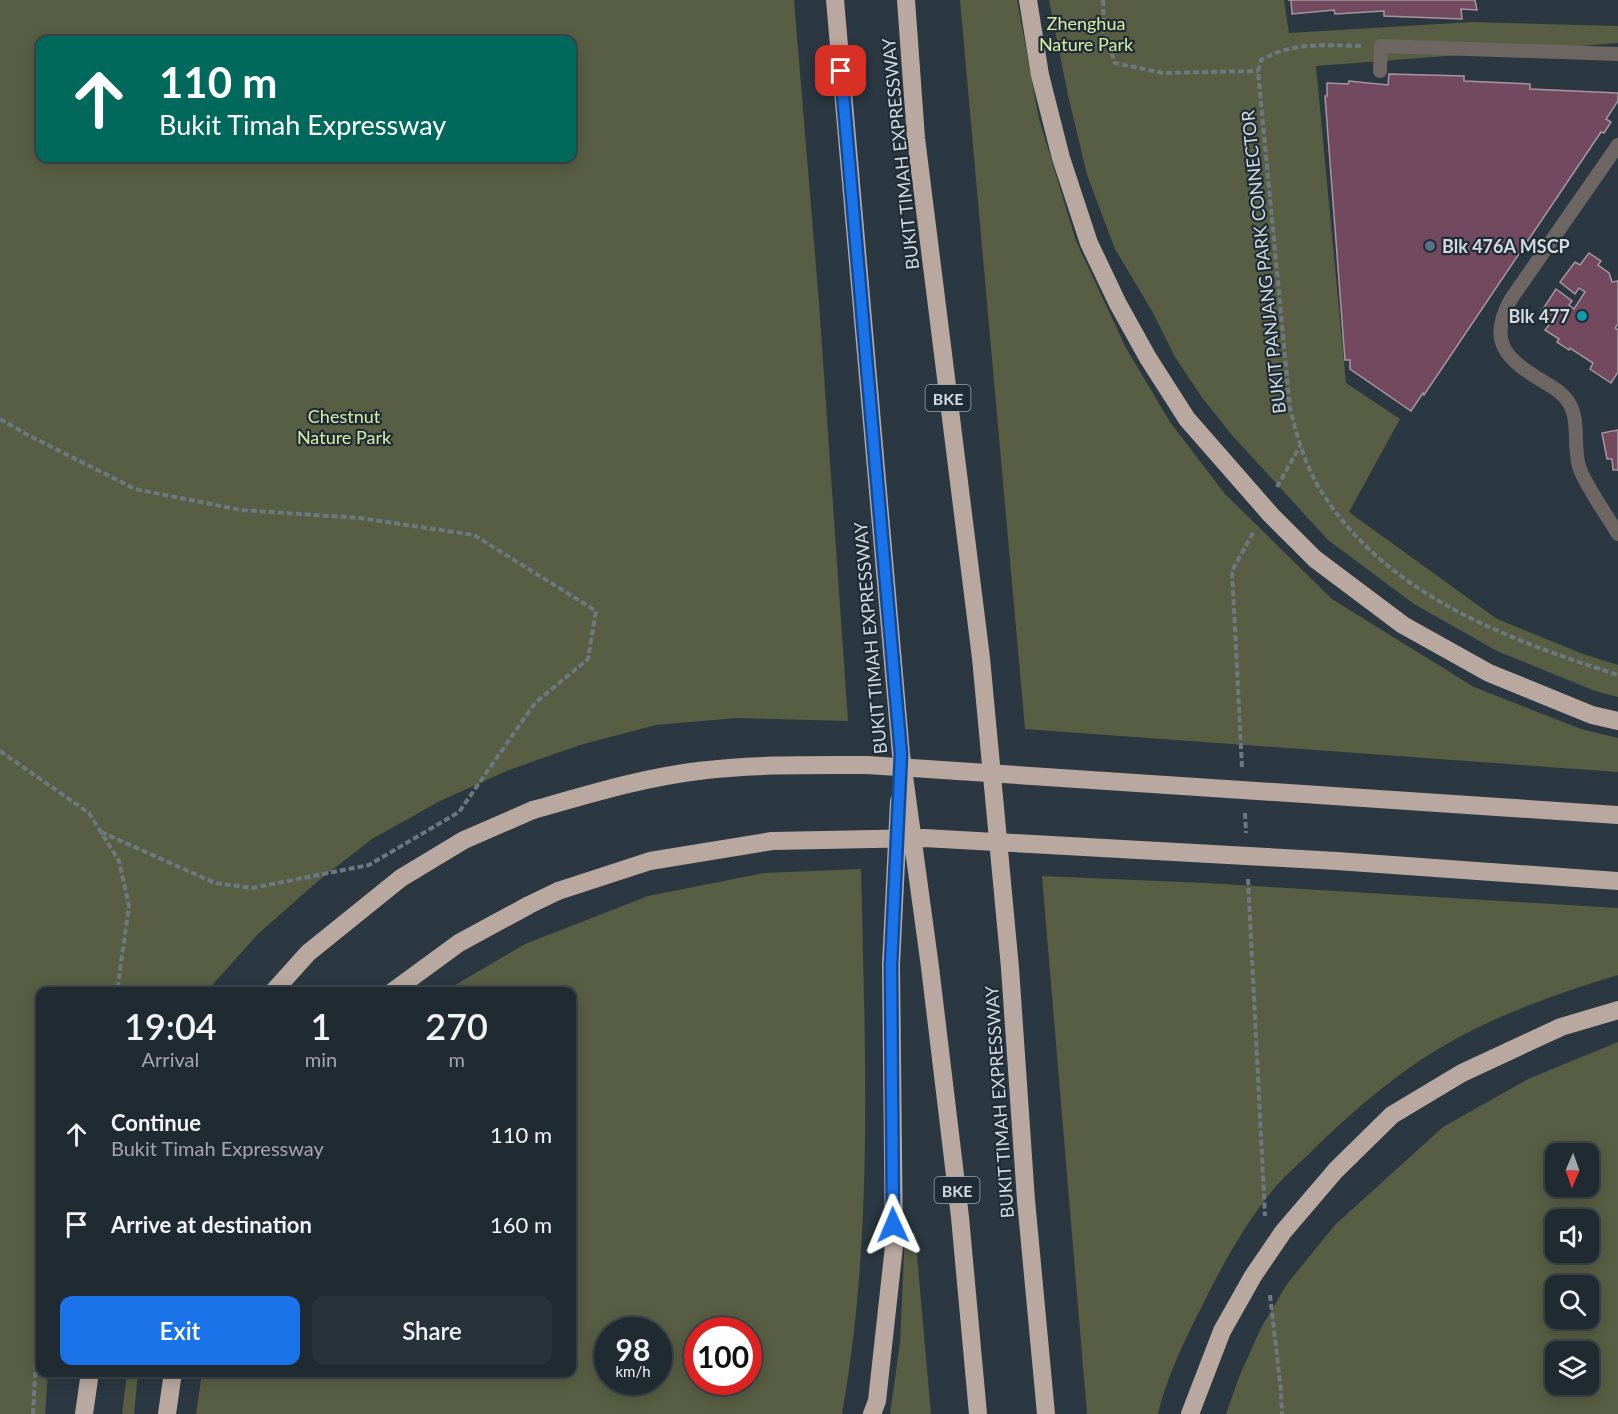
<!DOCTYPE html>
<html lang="en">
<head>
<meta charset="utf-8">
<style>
  :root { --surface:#202a31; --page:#283239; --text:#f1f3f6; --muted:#a2a7ab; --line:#3d464d; --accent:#1a73e8 }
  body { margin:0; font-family:Lato,sans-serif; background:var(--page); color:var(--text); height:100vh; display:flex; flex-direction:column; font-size:22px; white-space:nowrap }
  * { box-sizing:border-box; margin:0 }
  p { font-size:20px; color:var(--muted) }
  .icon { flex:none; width:33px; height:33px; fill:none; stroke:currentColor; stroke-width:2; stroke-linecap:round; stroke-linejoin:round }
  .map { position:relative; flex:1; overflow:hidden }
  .drawer { position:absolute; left:36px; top:987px; width:540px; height:390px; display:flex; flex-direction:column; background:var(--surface); border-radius:12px; box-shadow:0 3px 15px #0003,0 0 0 2px var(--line) }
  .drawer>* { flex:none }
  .hud { position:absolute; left:36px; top:36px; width:540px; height:126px; border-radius:12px; box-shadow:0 3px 15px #0003,0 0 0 2px var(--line); background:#00695c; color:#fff; overflow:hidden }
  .needle { width:39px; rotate:182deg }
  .fabs { position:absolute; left:1545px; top:1143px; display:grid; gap:12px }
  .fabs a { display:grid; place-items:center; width:54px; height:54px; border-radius:12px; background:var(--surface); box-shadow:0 3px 15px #0003,0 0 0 2px var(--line); font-size:30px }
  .speed { position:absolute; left:594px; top:1317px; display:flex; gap:12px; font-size:30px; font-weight:700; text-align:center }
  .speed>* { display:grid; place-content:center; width:78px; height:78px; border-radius:50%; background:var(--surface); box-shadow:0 3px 15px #0003,0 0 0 2px var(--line); line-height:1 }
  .speed small { font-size:15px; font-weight:400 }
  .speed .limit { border:9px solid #d22; background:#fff; color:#111 }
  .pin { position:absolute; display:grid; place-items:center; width:51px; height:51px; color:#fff; margin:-26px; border-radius:12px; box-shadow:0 3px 9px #0006 }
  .me { position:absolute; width:66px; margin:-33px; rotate:359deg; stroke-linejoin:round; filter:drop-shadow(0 0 4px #0008) }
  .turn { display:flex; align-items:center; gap:21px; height:126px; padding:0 24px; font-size:27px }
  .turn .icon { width:78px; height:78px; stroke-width:2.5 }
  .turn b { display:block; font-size:42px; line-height:51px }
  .eta { display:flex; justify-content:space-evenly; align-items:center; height:102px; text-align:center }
  .eta b { font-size:36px; font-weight:600; line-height:42px }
  .cta { display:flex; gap:12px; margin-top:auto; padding:12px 24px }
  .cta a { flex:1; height:69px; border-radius:12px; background:var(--accent); color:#fff; font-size:24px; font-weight:600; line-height:69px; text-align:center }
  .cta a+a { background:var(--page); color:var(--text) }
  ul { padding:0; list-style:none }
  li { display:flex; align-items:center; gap:18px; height:90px; padding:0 24px }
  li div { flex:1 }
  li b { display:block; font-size:22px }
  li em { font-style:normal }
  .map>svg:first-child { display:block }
  .green { fill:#575e43; fill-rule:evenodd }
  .building { fill:#72495f; stroke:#a7969f; stroke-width:1.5 }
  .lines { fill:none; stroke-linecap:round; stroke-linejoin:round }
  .path { stroke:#6d7880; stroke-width:4; stroke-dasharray:6 3; stroke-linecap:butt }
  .service { stroke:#6d6663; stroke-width:14 }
  .motorway { stroke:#b8a89f; stroke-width:18 }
  .motorway-bridge { stroke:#b8a89f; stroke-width:18 }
  .route-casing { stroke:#114b97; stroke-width:15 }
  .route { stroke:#1a73e8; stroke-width:10 }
  .service-dot { fill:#5c6f8a; stroke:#212d36; stroke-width:2 }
  .culture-dot { fill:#0f9aa8; stroke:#212d36; stroke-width:2 }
  .labels { text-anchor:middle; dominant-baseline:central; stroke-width:4.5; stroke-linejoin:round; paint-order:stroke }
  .shield { fill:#212d36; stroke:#9da6ad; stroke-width:1.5 }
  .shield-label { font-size:16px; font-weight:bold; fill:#d2dae0 }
  .park-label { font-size:18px; fill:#d9eca6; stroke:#212d36 }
  .street-label { font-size:18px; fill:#d2dae0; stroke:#212d36 }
  .poi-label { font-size:18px; font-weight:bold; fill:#d2dae0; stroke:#212d36; text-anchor:start }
</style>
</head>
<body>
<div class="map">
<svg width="1618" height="1414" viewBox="0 0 1618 1414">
  <rect width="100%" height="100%" fill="#2b3841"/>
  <path class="green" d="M0 0H794L819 303 848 721 737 718 656 725 580 745 509 770 440 801 372 839 318 881 258 934 207 991 40 992V1372L48 1373 45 1414H0ZM40 40H572V158H40Z
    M960 0H1017L1039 119 1076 241 1126 348 1170 422 1225 494 1332 599 1385 632 1474 687 1581 729 1618 738V772L1025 729Z
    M1049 0H1284L1289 33 1472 22 1618 26V43L1316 66 1346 383 1400 419 1349 512 1497 619 1583 654 1618 665V697L1595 691 1497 651 1414 604 1328 540 1231 434 1201 396 1175 357 1152 311 1115 249 1087 175 1068 95Z
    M861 869C865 1051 874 1234 842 1414H196L202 1373 572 1372V992L445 991 525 944 648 896 764 873ZM608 1330H658V1382H608ZM748 1330V1382H698V1330Z
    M1042 876 1206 883 1618 908V975C1565 991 1510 1010 1461 1036 1405 1066 1355 1108 1310 1153 1299 1163 1287 1174 1277 1185 1248 1219 1225 1260 1205 1300 1187 1335 1167 1376 1158 1414H1087Z
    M1618 1042V1414H1226L1239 1377 1261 1328 1287 1284 1335 1225 1443 1127 1528 1079ZM1556 1154H1588V1186H1556ZM1556 1220H1588V1252H1556ZM1556 1286H1588V1318H1556ZM1556 1352H1588V1384H1556Z
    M905 1233H915L931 1414H890L900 1343Z
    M127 1373H138L134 1414H122Z"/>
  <path class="building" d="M1288 0H1475L1477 10 1461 9 1462 19 1384 16V11L1335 14 1334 10 1292 14 1291 0Z
    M1389 74 1464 76V81L1530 84V89L1618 93V101L1606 119 1611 122 1604 133 1601 132 1424 395 1423 393 1411 411 1350 369V360H1345L1325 96H1327V83L1348 84 1349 81 1388 85Z
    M1589 253 1601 261 1598 265 1609 273 1612 282 1618 281V324L1615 328 1618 330V372L1611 383 1590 369 1593 363 1570 348 1569 350 1557 342 1559 339 1545 330 1553 320 1541 312 1556 289 1572 301 1569 305 1574 309 1585 292 1579 288 1575 294 1560 282 1575 262 1580 265Z
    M1618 430V470H1613L1612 459H1607L1602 433Z"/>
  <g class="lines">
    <path class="path" d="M1103 0 1104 32 1115 63 1163 73 1258 71
      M1361 46C1325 45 1293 42 1261 60L1258 71 1290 409C1297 435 1304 462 1318 486 1383 594 1504 638 1618 675
      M0 419 26 434 135 489 241 510 360 518 474 535 596 611 588 659 535 703 459 812 369 865 252 888 215 883 101 832
      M1277 487 1300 446
      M0 751 89 813 119 861 129 906 117 992
      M1242 767 1232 571 1254 531
      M1245 813 1246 833
      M1248 879 1265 1216
      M1270 1295 1281 1391 1282 1414
      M33 1414 37 1338 40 1317"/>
    <path class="service" d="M1380 71 1381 46 1618 54
      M1618 145 1511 299C1486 343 1508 360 1544 382 1554 388 1563 393 1569 403 1580 421 1573 446 1579 466 1583 482 1608 517 1618 534"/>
    <path class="motorway" d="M835 0 901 754 930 967 960 1217 978 1414
      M906 0 916 138 981 658 1010 968 1026 1200 1046 1414
      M273 992 308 953 401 878 464 840 533 810
      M392 992 459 943 529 905 558 891
      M84 1414 90 1372
      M167 1414 173 1372
      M872 1414 877 1401 894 1246 891 965 899 801"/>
    <path class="motorway-bridge" d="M1028 0 1040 75 1061 158 1089 243 1118 304 1148 358 1187 419 1271 515 1315 559 1403 625 1489 673 1592 715 1618 721
      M533 810C587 795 641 778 698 771 753 764 810 765 867 765L1618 815
      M558 891 650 861 772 841 924 838 1337 861 1618 881
      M1190 1414 1222 1331 1253 1276 1283 1232 1336 1170 1392 1115 1462 1073 1561 1027 1618 1010"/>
  </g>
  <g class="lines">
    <defs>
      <path id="route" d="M841 71 901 754 891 965 893 1225"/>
    </defs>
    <use href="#route" class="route-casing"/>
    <use href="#route" class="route"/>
  </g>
  <circle class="service-dot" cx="1430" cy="246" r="6"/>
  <circle class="culture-dot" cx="1582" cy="316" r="6"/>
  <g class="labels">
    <g class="shield">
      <rect x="925.5" y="385" width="45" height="26" rx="4.5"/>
      <rect x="934.5" y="1177" width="45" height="26" rx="4.5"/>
    </g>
    <g class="shield-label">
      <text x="948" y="398">BKE</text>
      <text x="957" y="1190">BKE</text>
    </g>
    <g class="park-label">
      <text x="1086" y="23">Zhenghua<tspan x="1086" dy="21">Nature Park</tspan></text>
      <text x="344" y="416">Chestnut<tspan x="344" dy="21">Nature Park</tspan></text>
    </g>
    <g class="street-label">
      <text transform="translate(900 154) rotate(-96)">BUKIT TIMAH EXPRESSWAY</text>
      <text transform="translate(1263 262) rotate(-96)">BUKIT PANJANG PARK CONNECTOR</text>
      <text transform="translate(870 638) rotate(-95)">BUKIT TIMAH EXPRESSWAY</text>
      <text transform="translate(999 1102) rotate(-94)">BUKIT TIMAH EXPRESSWAY</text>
    </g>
    <g class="poi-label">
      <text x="1442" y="246">Blk 476A MSCP</text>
      <text x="1570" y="316" text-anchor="end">Blk 477</text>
    </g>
  </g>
</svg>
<div class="fabs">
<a><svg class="needle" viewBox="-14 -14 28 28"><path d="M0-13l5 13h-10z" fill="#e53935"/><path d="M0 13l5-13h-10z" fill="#a2a7ab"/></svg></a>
<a><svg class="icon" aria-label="sound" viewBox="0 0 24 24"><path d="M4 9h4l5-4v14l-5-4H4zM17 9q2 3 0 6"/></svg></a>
<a><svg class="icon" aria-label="search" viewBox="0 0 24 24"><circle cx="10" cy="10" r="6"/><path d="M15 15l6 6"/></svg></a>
<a><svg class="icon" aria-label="layers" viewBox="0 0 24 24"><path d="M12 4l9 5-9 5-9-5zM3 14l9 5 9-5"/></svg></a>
</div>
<div class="speed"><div>98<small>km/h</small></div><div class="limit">100</div></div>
<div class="pin" style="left:841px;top:71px;background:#d93025"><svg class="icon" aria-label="arrive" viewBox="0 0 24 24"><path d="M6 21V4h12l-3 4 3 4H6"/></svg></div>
<svg class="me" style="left:893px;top:1225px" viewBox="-20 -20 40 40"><path d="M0-17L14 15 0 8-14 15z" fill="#1a73e8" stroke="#fff" stroke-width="4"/></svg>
<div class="hud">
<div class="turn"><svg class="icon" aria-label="ahead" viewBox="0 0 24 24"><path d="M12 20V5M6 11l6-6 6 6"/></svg><div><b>110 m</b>Bukit Timah Expressway</div></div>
</div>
<section class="drawer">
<div class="eta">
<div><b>19:04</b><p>Arrival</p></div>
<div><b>1</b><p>min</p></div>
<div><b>270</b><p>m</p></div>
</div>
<ul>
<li><svg class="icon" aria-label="ahead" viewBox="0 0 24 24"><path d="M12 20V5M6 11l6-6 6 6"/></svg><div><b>Continue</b><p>Bukit Timah Expressway</p></div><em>110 m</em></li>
<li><svg class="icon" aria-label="arrive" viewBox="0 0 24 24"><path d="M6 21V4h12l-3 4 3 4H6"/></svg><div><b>Arrive at destination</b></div><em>160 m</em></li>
</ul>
<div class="cta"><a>Exit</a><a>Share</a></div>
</section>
</div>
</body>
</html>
